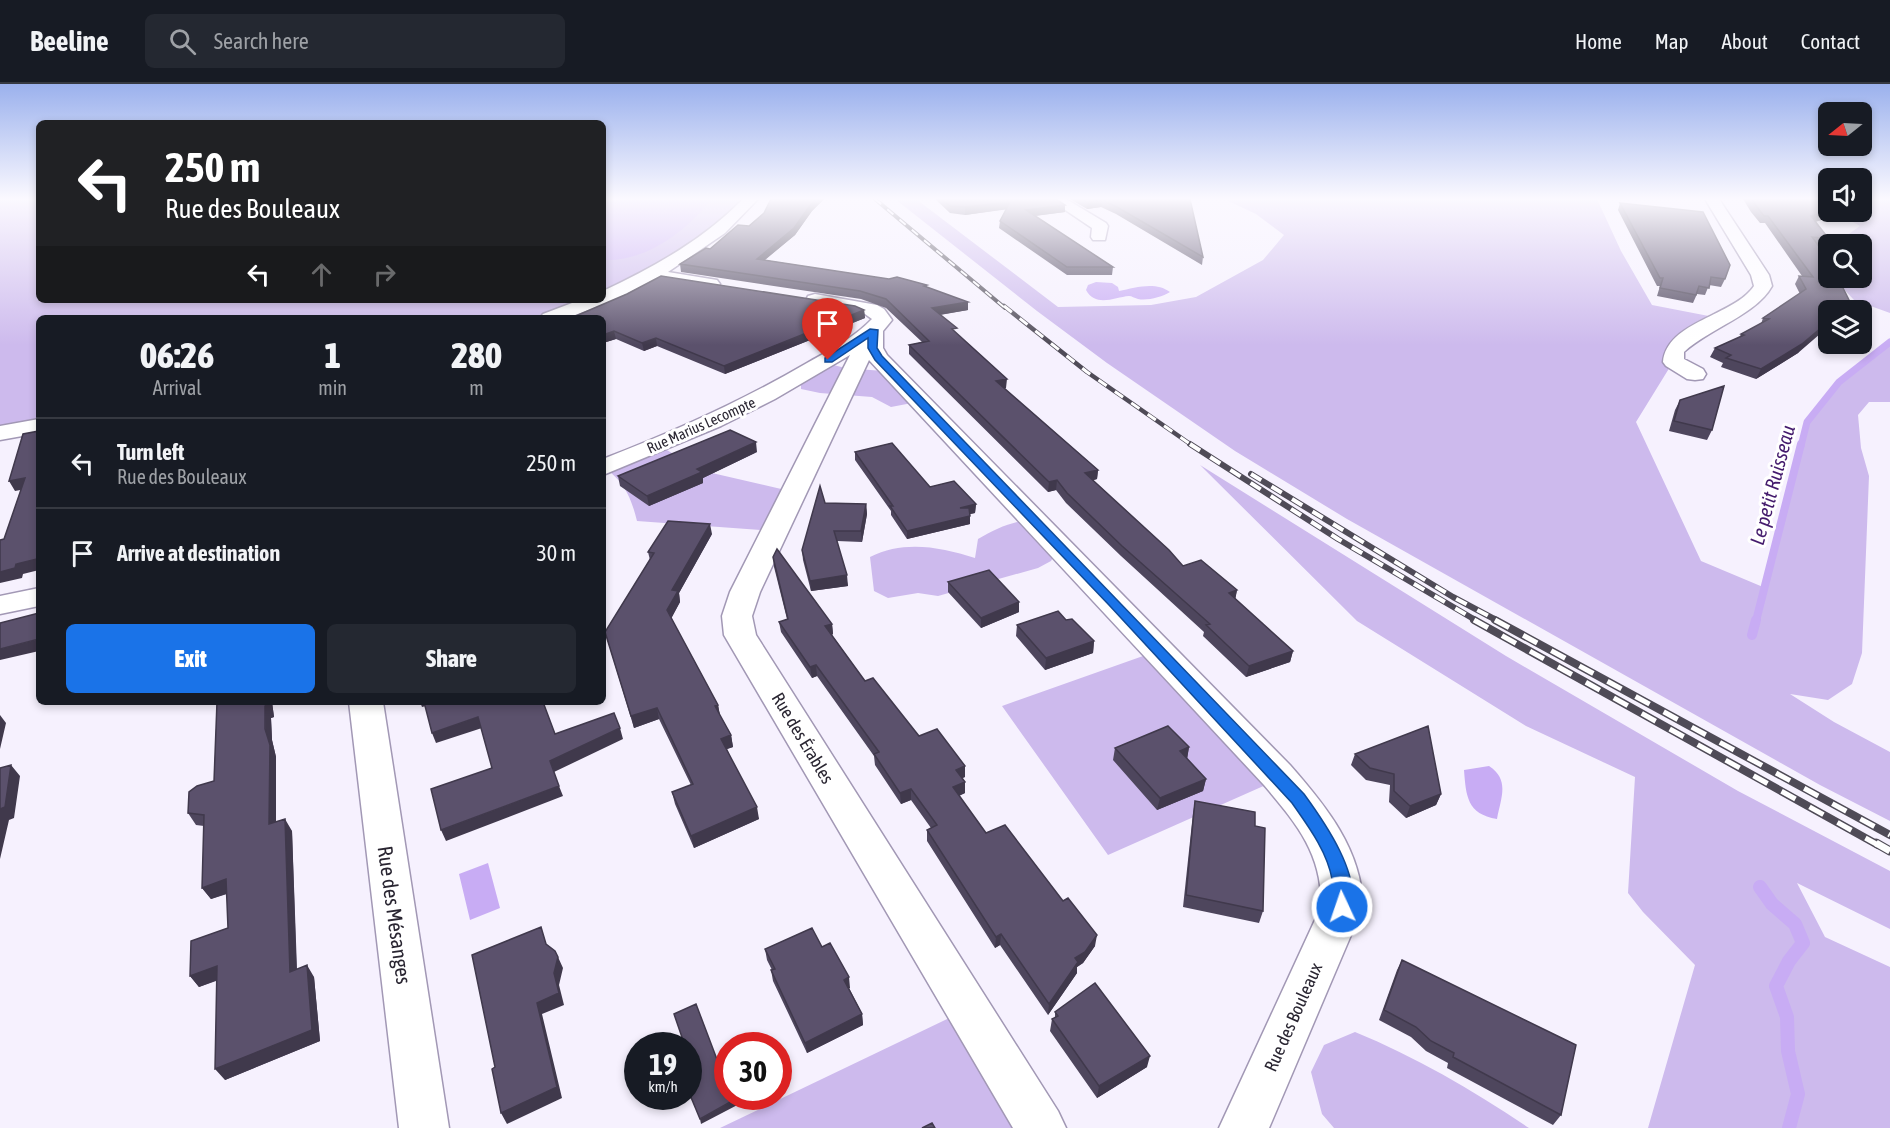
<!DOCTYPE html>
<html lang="en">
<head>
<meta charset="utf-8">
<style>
  :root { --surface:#171b24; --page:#242831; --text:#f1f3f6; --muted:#9ea1a6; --line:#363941; --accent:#1a73e8 }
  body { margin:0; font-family:"Asap Condensed",sans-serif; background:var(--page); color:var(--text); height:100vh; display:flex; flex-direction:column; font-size:22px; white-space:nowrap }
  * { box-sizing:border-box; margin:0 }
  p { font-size:20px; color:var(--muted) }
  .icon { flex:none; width:33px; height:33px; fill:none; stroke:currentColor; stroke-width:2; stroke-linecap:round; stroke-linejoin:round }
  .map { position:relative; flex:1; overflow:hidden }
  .side { position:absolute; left:36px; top:231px; width:570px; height:390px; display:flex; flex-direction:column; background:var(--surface); border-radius:9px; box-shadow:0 3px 9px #0003 }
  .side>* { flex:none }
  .guide { position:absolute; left:36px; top:36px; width:570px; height:183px; border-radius:9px; box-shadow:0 3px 9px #0003; background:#202124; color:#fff; overflow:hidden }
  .needle { width:39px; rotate:252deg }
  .fabs { position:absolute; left:1818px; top:18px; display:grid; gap:12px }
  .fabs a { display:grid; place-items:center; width:54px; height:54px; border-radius:9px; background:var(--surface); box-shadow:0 3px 9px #0003; font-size:30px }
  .speed { position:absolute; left:624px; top:948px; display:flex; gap:12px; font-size:30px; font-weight:700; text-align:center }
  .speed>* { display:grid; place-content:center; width:78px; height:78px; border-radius:50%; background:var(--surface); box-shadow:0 3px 9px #0003; line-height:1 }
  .speed small { font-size:15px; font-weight:400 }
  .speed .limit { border:9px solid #d22; background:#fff; color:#111 }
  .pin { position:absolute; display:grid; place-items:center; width:51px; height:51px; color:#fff; margin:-62px -26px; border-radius:50% 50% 50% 0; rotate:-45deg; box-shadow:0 0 6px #0007 }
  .pin .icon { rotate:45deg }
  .me { position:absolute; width:66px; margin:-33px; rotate:357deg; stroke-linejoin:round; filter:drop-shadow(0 0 4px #0008) }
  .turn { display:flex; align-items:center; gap:21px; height:126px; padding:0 30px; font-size:27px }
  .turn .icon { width:78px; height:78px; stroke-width:2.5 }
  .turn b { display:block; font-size:42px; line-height:51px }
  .lanes { display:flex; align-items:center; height:57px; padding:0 30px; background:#0003; justify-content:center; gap:30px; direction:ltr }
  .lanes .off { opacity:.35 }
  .eta { display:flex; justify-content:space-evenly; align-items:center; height:102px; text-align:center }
  .eta b { font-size:36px; font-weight:800; line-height:42px }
  .button { display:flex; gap:12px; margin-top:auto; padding:12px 30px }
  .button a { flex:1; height:69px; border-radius:9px; background:var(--accent); color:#fff; font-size:24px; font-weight:800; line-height:69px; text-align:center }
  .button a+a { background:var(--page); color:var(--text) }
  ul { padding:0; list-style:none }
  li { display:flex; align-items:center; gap:18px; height:90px; padding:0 30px; border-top:2px solid var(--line) }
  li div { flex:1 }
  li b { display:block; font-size:22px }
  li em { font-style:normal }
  header { display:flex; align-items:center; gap:36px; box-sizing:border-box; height:84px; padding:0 30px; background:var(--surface); border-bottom:2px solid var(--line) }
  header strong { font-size:28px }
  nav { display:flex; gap:33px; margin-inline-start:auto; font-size:21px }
  .search { width:420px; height:54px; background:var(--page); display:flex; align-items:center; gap:15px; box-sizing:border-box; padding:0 21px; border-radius:9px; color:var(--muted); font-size:22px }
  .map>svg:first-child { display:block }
  .green { fill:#cdbaed }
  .water { fill:#c8acf4 }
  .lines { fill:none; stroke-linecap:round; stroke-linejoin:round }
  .stream-far3 { stroke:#c8acf4; stroke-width:7 }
  .stream-far2 { stroke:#c8acf4; stroke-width:8 }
  .stream-far1 { stroke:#c8acf4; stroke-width:10 }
  .stream { stroke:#c8acf4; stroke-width:14 }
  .minor-casing { stroke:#a298b5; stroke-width:3 }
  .minor { fill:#fff; fill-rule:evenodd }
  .rail-far4-casing { stroke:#4f4b57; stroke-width:4 }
  .rail-far3-casing { stroke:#4f4b57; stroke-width:4.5 }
  .rail-far2-casing { stroke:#4f4b57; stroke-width:6 }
  .rail-far1-casing { stroke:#4f4b57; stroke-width:8 }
  .rail-casing { stroke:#4f4b57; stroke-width:9 }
  .rail-far4 { stroke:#fff; stroke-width:2; stroke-dasharray:8; stroke-linecap:butt }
  .rail-far3 { stroke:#fff; stroke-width:3; stroke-dasharray:10; stroke-linecap:butt }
  .rail-far2 { stroke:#fff; stroke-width:4; stroke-dasharray:12; stroke-linecap:butt }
  .rail-far1 { stroke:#fff; stroke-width:5; stroke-dasharray:16; stroke-linecap:butt }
  .rail { stroke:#fff; stroke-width:7; stroke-dasharray:20; stroke-linecap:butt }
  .wall { fill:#4e465d }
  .shaded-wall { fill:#40394c }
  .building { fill:#5b516c; stroke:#40394c; stroke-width:1.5 }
  .route { fill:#1a73e8; stroke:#114b97; stroke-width:1.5 }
  .labels { text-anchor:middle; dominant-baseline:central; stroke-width:6; stroke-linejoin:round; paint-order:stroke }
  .far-street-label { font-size:15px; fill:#2a2632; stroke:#fff }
  .street-label { font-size:18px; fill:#2a2632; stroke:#fff }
  .water-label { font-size:20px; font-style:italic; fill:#441b6d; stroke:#fff }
  .near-street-label { font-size:21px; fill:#2a2632; stroke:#fff }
</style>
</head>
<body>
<header>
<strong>Beeline</strong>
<div class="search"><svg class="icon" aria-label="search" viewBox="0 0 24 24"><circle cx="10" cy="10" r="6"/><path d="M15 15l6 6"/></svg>Search here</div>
<nav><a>Home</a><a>Map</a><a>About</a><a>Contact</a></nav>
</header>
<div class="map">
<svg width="1890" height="1044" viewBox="0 0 1890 1044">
  <rect width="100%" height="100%" fill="#f6f1fe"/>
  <path class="green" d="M0 115H39V216H582L533 234H39V336L0 344Z
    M603 115H742C703 156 654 182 603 206Z
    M895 115H916L1058 223 1151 221 1196 213 1263 176 1284 151 1256 130 1224 115H1597L1621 167 1652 221 1719 234 1673 278 1636 338 1701 477 1763 503 1807 338 1839 298 1890 258V318H1869L1858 331 1861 364 1869 392 1862 569 1852 600 1828 616 1790 610 1834 638 1890 668V737L1820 701 1347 435 1235 367 1107 279 1037 227Z
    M1862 115H1890V229L1854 216 1840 201 1849 197 1847 194H1862V160H1844L1846 152 1860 142 1851 137 1852 134 1865 129 1862 123Z
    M830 280 845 284 883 287 912 319 891 323 872 313 820 309 801 305V300Z
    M659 361 699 386 794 408 775 447 637 437C631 413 625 399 604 383Z
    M1200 381 1506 572 1738 707 1890 787V845L1797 799 1825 853 1890 883V1044H1648L1695 881 1643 828 1628 809 1635 693 1526 642 1357 537Z
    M1034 435 1056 468 1051 477 1038 484 938 512 918 509 888 514 874 507 870 473C904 456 940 463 975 474L978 455C996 444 1013 437 1034 435Z
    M1160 566 1268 700 1108 771 1002 622Z
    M968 925 1041 1044H720Z
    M1355 948C1416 973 1474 1007 1529 1044H1334L1322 1030 1311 988 1324 961Z"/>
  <path class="water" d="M603 115H712C686 147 647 178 603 176Z
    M1096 198 1112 199 1118 203 1119 207C1135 204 1155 197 1170 208 1162 213 1147 217 1138 215 1134 214 1132 212 1129 212 1115 213 1096 224 1086 206L1088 201Z
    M1489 682C1510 696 1501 713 1497 735 1467 730 1466 712 1464 686Z
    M488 779 500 824 470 836 459 790Z"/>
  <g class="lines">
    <path class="stream-far3" d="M1801 362 1807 338 1839 298 1890 258"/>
    <path class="stream-far2" d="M1756 537 1801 360"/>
    <path class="stream-far1" d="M1752 551 1756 536"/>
    <path class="stream" d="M1760 803 1772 820 1795 840 1803 859 1789 877 1776 902 1787 933 1788 967 1798 1010 1789 1044"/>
    <defs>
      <path id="minor" d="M743 115H758L725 149 668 188 717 196 720 200 717 204 711 205 654 196 610 218 567 234H540L543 230 580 216H603V207C654 183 703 156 743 115Z
        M1049 115H1066L1106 139 1108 142 1105 156H1093L1091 153 1092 144Z
        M1705 115H1719L1769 191 1772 202C1756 231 1710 244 1684 268V275L1703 285 1706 290 1703 295 1695 296 1687 295 1666 282 1663 278C1667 237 1734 232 1754 202L1751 191Z
        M815 210 877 221 884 225 892 236 883 247V264L887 271 1290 681C1326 722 1362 766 1363 823L1269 1044H1219L1321 823C1323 770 1296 739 1264 701L869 276 760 508 752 532 756 551 1058 1027 1066 1044H1013L724 551 722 532 730 508 850 271 775 315 721 342 603 391V375C673 348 742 317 807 279 830 266 854 254 872 235L865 230 808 220 806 216 808 212Z
        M39 335V349L0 356V342Z
        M39 504V522L0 530V512Z
        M349 618H383L449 1044H399Z"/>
    </defs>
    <use href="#minor" class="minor-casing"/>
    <use href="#minor" class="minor"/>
    <defs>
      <path id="rail-far4" d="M875 115 1005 224"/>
      <path id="rail-far3" d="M1004 222 1087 288 1193 362"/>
      <path id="rail-far2" d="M1190 360 1338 455 1477 537
        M1251 390 1453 513 1498 537"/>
      <path id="rail-far1" d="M1474 536 1878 761
        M1495 536 1890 751"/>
      <path id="rail" d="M1876 759 1890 767"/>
    </defs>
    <use href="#rail-far4" class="rail-far4-casing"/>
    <use href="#rail-far3" class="rail-far3-casing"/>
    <use href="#rail-far2" class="rail-far2-casing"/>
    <use href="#rail-far1" class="rail-far1-casing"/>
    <use href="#rail" class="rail-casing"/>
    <use href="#rail-far4" class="rail-far4"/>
    <use href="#rail-far3" class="rail-far3"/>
    <use href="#rail-far2" class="rail-far2"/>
    <use href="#rail-far1" class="rail-far1"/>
    <use href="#rail" class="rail"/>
  </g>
  <path class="wall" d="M771 115H824L812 127 795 151 765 176 927 201V203L968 226 940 231 957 250 1006 304 1004 305 1098 386 1097 395 1093 396 1183 482 1237 506 1235 515 1293 567 1290 578 1246 593 1203 552 1204 548 1121 472 1066 419 1056 406 1048 408 909 270V261L922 258 886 224 861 215 681 188 680 180 710 165 749 142 764 129Z
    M935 115H1056L1065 128 1035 132 1113 183 1112 191H1067L999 144 1000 137 1006 125 965 131 950 129Z
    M1070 115H1190L1203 173 1202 181 1116 130 1101 123 1087 125Z
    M1743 115H1828V128H1849L1815 138 1829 155 1825 162H1818L1854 226H1828L1798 269 1756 295 1721 283 1723 279 1710 273 1715 264 1740 253 1741 250 1761 240 1763 234 1800 210 1795 200 1799 192H1802L1765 139H1760L1751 128Z
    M1620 119 1725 195 1721 203 1709 201 1705 211 1697 210 1693 219 1657 212 1660 202H1657L1618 126Z
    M864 226 865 234 725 290 657 262 644 267 616 255 603 259V234Z
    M1680 316 1712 346 1707 356 1669 347 1675 326Z
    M757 368 703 394V399L649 422 620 402 618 392Z
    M855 368 930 403 976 420 975 429 970 430V440L907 455 891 431V427L855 376Z
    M825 419 866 420 867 430 862 458 837 457 848 502 811 507 803 476 802 466Z
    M712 450 679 509 680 518 671 534 718 621 720 631 731 651 733 663 727 665 759 735 694 764 675 720 672 708 691 701 659 635 634 644 605 548 650 476 648 468Z
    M773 473 832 540 833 550 832 551 865 597 919 652 965 682V693L962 694 965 698V709L959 712 986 749 1095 862 1083 879 1077 883V889L1048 931 1000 861 995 864 927 757V746L931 744 911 716 901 720 875 681 874 672 817 592 812 594 781 548 779 538 787 535 774 483Z
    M948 498 1019 518V528L981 544 948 508Z
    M1066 536 1094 557 1093 569 1045 586 1016 552 1017 541Z
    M217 618H272L274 633 271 634 272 656 276 673V738L292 747 297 885 314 893 320 957 225 996 216 897 199 903 190 892 228 844 227 810 211 815 202 804 204 742 196 741 188 729 214 697Z
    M1189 663 1187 675 1206 695 1203 707 1157 726 1113 676 1115 664Z
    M1355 670 1441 710 1436 721 1406 734 1389 718 1390 701 1366 696 1351 681Z
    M1195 717 1263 827 1259 839 1183 823 1193 729Z
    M822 863 850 904H849L862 930 863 941 807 969 773 897 771 886H772L767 876 765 865Z
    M1402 876 1561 1031 1553 1041 1447 984 1448 979 1426 967 1411 953 1379 936 1397 886Z
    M1055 928 1147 983 1097 1014 1050 947 1052 935 1055 934Z"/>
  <path class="shaded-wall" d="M816 115H824L812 127 795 151 757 182V175Z
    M1102 116 1101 123 1087 125 1088 118Z
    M1010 118 1009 125 965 131V123Z
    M1065 121V128L1025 133 1026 126Z
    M1828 127 1849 128 1807 140 1811 132Z
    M968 218V226L932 232V224Z
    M1834 222 1831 226H1828V231L1823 229Z
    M864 226 865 234 725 290 724 282Z
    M1828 238V243L1798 269 1756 295 1761 285Z
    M614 247 616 255 603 259V251Z
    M656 254 657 262 644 267 642 259Z
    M1007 295 1006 304 995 307 996 297Z
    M756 358 757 368 703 394V399L649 422 647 412 697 385Z
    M1098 386 1097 395 1084 399 1085 389Z
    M25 394 31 404 15 407 9 397Z
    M1057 396 1056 406 1048 408 1049 398Z
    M866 420 867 430 862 458 861 447Z
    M976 420 975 429 960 432V424Z
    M970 432V440L907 455V447Z
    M710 440 712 450 679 509 680 518 670 537 667 526 672 506Z
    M39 471V486L23 490 22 494 0 499V488L16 480Z
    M847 491 848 502 811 507 810 497Z
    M1237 506 1235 517 1229 509Z
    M1019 518V528L981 544V534Z
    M832 540 833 550 826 552 825 542Z
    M39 555V567L0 576V565Z
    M1094 557 1093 569 1045 586 1046 574Z
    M1293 567 1290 578 1246 593 1249 582Z
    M816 581 817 592 812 594 810 583Z
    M267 618H272L274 633 271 634 272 656 276 673V752L269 740 265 622Z
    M420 618H425L426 622 422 623Z
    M718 621 720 632 715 622Z
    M657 624 659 635 634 644 631 632Z
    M0 631 6 639 0 665Z
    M478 633 482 644 436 659 432 649Z
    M620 644 623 655 554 688 550 677Z
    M731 651 733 663 724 666 721 655Z
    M1189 663 1187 675 1180 667Z
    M11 681 20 692 14 734 9 736 0 775V725Z
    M965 682V693L955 697 956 686Z
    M1206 695 1203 707 1157 726 1160 714Z
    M965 698V709L953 714V703Z
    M559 702 563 712 446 757 441 746Z
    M911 705V716L901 720 900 709Z
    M1441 710 1436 721 1406 734 1410 722Z
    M757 723 759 735 694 764 691 752Z
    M285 735 292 747 297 899 290 888Z
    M226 795 234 807 211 815 202 804Z
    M1001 850 1000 861 995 864 996 853Z
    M1097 851 1095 862 1083 879 1077 883V889L1048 931 1049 920 1075 874Z
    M558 873 563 884 559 901 564 921 542 930 562 1014 507 1040 501 1029 537 919 554 889Z
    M307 881 314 893 320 957 225 996 215 985Z
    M217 882 225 893 199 903 190 892Z
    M849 893 850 904 845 906 844 896Z
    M862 930 863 941 807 969 805 959Z
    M1150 972 1147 983 1097 1014 1099 1002Z
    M741 1012H743L745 1017 701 1040 700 1035Z
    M759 1012H772L747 1025 746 1019Z"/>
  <path class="building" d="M771 115H816L811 120 794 144 757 175 889 195 897 193 927 201 924 202 968 218 932 224 957 244 952 245 1007 295 996 297 1098 386 1085 389 1169 466 1183 482 1201 476 1237 506 1229 509 1293 567 1249 582 1206 541 1210 540 1122 462 1067 409 1057 396 1049 398 909 261 929 257 886 215 860 207 680 180 706 164 710 165 738 141 749 142 764 129Z
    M942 115H1056L1065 121 1026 126 1113 183H1067L1000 137 1010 118 965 123 950 122Z
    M1082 115H1190L1203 173 1117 123 1102 116 1088 118Z
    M1751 115H1828V127L1811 132 1829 155 1812 153 1828 175V194H1838L1854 226H1837L1834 222 1823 229 1828 231V238L1802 260 1761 285 1726 274 1731 271 1715 264 1744 251 1741 250 1769 235 1763 234 1806 205 1799 192 1813 193 1768 132H1764Z
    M1620 119 1703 128 1730 181 1725 195 1711 193 1709 204 1699 202 1696 211 1660 204 1663 194H1660Z
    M661 192 855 222 864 226 724 282 656 254 642 259 614 247 603 251V234H571L627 210Z
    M1724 302 1712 346 1674 337 1680 316Z
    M730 346 756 358 697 385 702 388 647 412 618 392Z
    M39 347V471L37 475 16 480 15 484 0 488V456L4 455 25 394 9 397 23 350Z
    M892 359 930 403 954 397 976 420 960 424H969L970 432 907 447 890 422H893L855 368Z
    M820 402 825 419 866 420 861 447H834L847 491 810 497 802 466Z
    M668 437 710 440 672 506 678 507 667 526 718 621 715 622 731 651 721 655 757 723 691 752 672 708 693 700 657 624 631 632 605 548 654 469 648 468Z
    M777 465 832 540 825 542 865 597 873 594 919 652 937 645 965 682 956 686 965 698 953 703 986 749 1005 741 1063 817 1068 814 1097 851 1085 868 1075 874 1078 878 1049 920 1001 850 996 853 927 746 937 741 911 705 900 709 874 670 879 668 816 581 810 583 779 538 788 535 773 473Z
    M989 486 1019 518 981 534 948 498Z
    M1058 527 1066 536 1072 535 1094 557 1046 574 1017 541Z
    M39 529V555L0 565V539Z
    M217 618H267L268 621 265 622V645L270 661 269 740 285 735 290 888 307 881 312 946 215 985 217 882 190 892 191 857 228 844 226 795 202 804 204 731 188 729 189 708 197 702 214 697Z
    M424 618H543L555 650 614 629 620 644 550 677 559 702 441 746 431 705 492 684 478 633 432 649Z
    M1168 642 1189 663 1180 667 1206 695 1160 714 1115 664Z
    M1428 642 1441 710 1410 722 1394 707V690L1370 684 1355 670Z
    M11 681 5 723 0 725V684Z
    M1195 717 1255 728V742L1265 744 1263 827 1186 811Z
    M541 843 546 860 555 867 558 873 554 889 559 909 537 919 557 1003 501 1029 492 985 495 983 472 871Z
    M812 844 822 863 830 859 849 893 844 896 862 930 805 959 771 886 775 885 765 865Z
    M1402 876 1576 961 1561 1031 1453 973 1454 969 1431 957 1416 943 1384 926Z
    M1095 899 1150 972 1099 1002 1052 935 1058 932 1055 928Z
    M696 920 721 986 728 983V1012H741L700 1035 688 1006V1000L697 995 688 970V962H685L674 930Z
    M744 1012H759L746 1019Z
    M932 1039 935 1044H922Z"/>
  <linearGradient id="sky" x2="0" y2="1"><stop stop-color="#9bb1ed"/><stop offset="0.44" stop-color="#fbf9ff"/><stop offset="1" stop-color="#fbf9ff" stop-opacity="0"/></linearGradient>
  <rect width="1890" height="261" fill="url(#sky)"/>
  <path class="route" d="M870 245 878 246 877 264 882 272 1304 710C1323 736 1365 795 1349 829L1342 831 1335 829C1330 818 1334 807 1332 795 1327 767 1308 742 1292 719L1109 521 875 276 868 264V254L832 278H825V274Z"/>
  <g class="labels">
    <g class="far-street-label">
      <text transform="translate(701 341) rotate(-24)">Rue Marius Lecompte</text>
    </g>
    <g class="street-label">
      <text transform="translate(803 654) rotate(59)">Rue des Érables</text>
      <text transform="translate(1293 933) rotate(-66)">Rue des Bouleaux</text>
    </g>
    <g class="water-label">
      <text transform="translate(1772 401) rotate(-75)">Le petit Ruisseau</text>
    </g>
    <g class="near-street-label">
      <text transform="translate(395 831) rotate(82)">Rue des Mésanges</text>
    </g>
  </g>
</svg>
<div class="fabs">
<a><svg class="needle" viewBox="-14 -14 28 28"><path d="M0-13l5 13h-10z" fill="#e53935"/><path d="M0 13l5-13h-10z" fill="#9ea1a6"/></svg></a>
<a><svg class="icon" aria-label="sound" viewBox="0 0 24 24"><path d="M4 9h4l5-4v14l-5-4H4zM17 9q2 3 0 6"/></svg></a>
<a><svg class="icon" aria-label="search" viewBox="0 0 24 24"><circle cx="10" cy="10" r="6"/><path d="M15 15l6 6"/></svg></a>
<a><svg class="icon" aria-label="layers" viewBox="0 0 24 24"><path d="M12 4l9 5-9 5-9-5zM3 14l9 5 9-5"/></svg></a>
</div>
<div class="speed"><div>19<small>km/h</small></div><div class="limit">30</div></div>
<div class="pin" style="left:828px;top:276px;background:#d93025"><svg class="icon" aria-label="arrive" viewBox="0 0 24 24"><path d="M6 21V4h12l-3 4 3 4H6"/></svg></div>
<svg class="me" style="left:1342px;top:823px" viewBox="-20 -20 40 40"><circle r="17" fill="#1a73e8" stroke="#fff" stroke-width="3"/><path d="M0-11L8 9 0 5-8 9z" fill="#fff"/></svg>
<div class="guide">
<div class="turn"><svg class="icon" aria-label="left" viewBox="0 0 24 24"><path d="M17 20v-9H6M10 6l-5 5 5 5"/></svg><div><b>250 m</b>Rue des Bouleaux</div></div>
<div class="lanes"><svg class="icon" aria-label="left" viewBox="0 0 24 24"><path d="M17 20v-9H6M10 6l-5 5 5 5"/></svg><svg class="icon off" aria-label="ahead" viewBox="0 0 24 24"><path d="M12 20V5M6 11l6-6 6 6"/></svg><svg class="icon off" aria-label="right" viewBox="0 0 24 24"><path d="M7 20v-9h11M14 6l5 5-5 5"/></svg></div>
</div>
<section class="side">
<div class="eta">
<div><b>06:26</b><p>Arrival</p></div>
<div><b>1</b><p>min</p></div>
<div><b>280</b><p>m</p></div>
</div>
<ul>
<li><svg class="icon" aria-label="left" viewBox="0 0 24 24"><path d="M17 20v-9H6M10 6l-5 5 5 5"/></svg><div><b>Turn left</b><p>Rue des Bouleaux</p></div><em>250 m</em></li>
<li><svg class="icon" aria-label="arrive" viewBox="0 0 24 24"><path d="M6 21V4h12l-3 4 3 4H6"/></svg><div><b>Arrive at destination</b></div><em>30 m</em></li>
</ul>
<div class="button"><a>Exit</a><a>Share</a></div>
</section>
</div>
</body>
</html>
